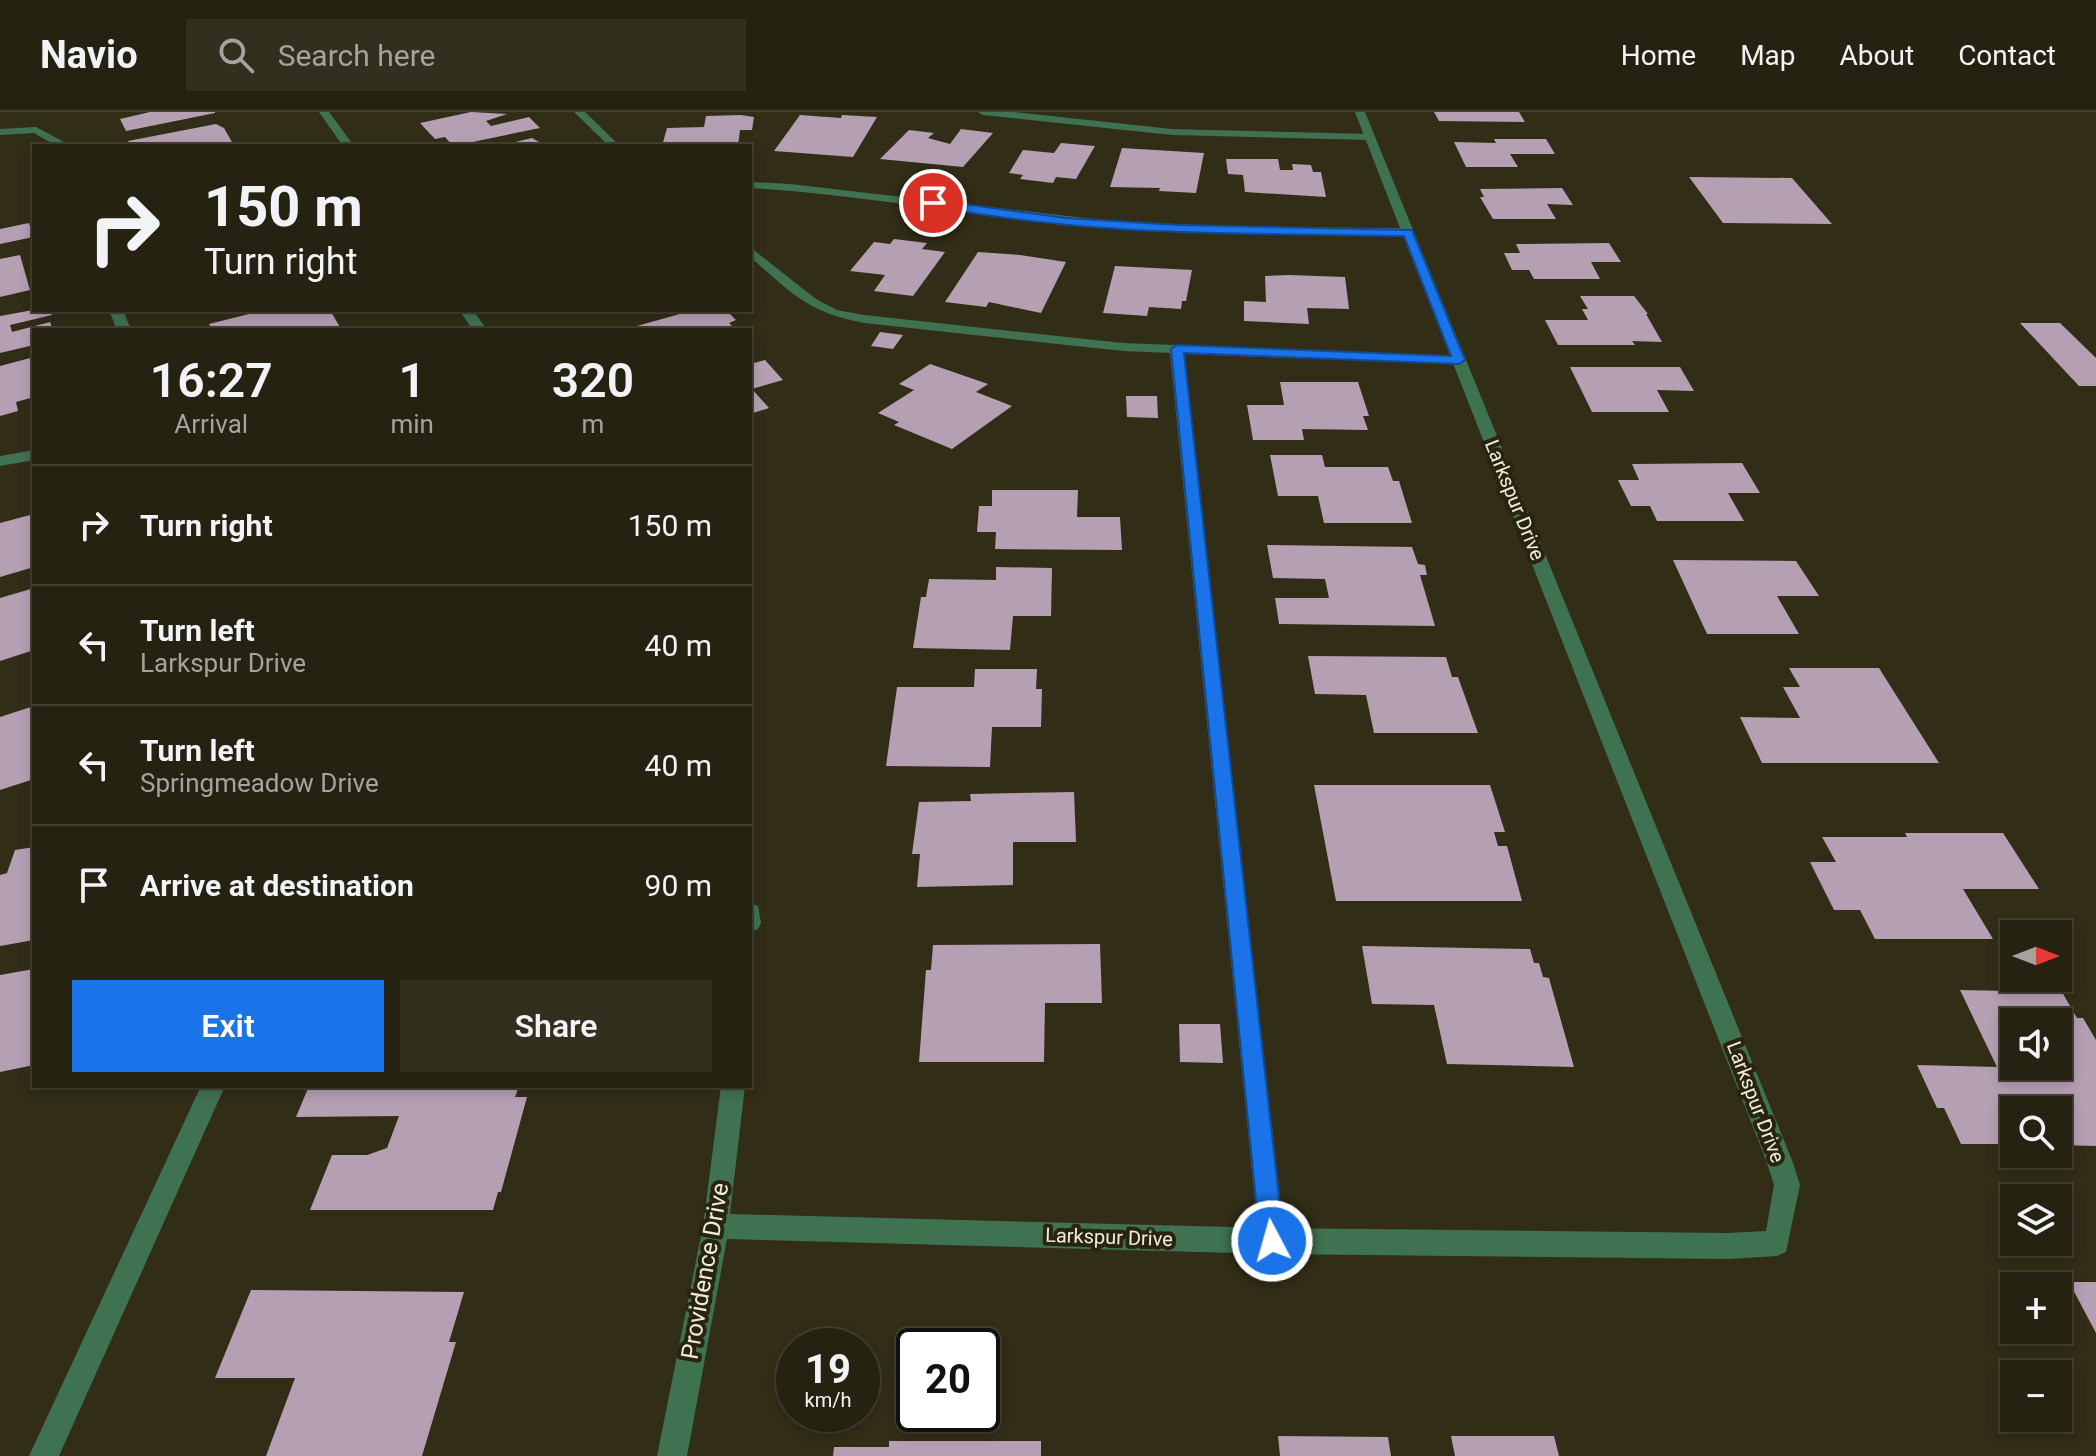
<!DOCTYPE html>
<html lang="en">
<head>
<meta charset="utf-8">
<style>
  :root { --surface:#262211; --page:#322f1f; --text:#f1f3f6; --muted:#a4a49f; --line:#423f31; --accent:#1a73e8 }
  body { margin:0; font-family:Roboto,sans-serif; background:var(--page); color:var(--text); height:100vh; display:flex; flex-direction:column; font-size:30px; white-space:nowrap }
  * { box-sizing:border-box; margin:0 }
  p { font-size:26px; color:var(--muted) }
  .icon { flex:none; width:44px; height:44px; fill:none; stroke:currentColor; stroke-width:2; stroke-linecap:round; stroke-linejoin:round }
  .map { position:relative; flex:1; overflow:hidden }
  .panel { position:absolute; left:32px; top:216px; width:720px; height:760px; display:flex; flex-direction:column; background:var(--surface); border-radius:0px; box-shadow:0 4px 12px #0003,0 0 0 2px var(--line) }
  .panel>* { flex:none }
  .banner { position:absolute; left:32px; top:32px; width:720px; height:168px; border-radius:0px; box-shadow:0 4px 12px #0003,0 0 0 2px var(--line); background:#262211; color:var(--text); overflow:hidden }
  .needle { width:52px; rotate:90deg }
  .tools { position:absolute; left:2000px; top:808px; display:grid; gap:16px }
  .tools a { display:grid; place-items:center; width:72px; height:72px; border-radius:0px; background:var(--surface); box-shadow:0 4px 12px #0003,0 0 0 2px var(--line); font-size:40px }
  .speed { position:absolute; left:776px; top:1216px; display:flex; gap:16px; font-size:40px; font-weight:700; text-align:center }
  .speed>* { display:grid; place-content:center; width:104px; height:104px; border-radius:50%; background:var(--surface); box-shadow:0 4px 12px #0003,0 0 0 2px var(--line); line-height:1 }
  .speed small { font-size:20px; font-weight:400 }
  .speed .limit { border:4px solid #111; border-radius:12px; background:#fff; color:#111 }
  .pin { position:absolute; display:grid; place-items:center; width:68px; height:68px; color:#fff; margin:-34px; border:4px solid #fff; border-radius:50%; box-shadow:0 2px 8px #0007 }
  .me { position:absolute; width:88px; margin:-44px; rotate:354deg; stroke-linejoin:round; filter:drop-shadow(0 0 6px #0008) }
  .turn { display:flex; align-items:center; gap:28px; height:168px; padding:0 40px; font-size:36px }
  .turn .icon { width:104px; height:104px; stroke-width:2.5 }
  .turn b { display:block; font-size:56px; line-height:68px }
  .eta { display:flex; justify-content:space-evenly; align-items:center; height:136px; text-align:center }
  .eta b { font-size:48px; font-weight:600; line-height:56px }
  .cta { display:flex; gap:16px; margin-top:auto; padding:16px 40px }
  .cta a { flex:1; height:92px; border-radius:0px; background:var(--accent); color:#fff; font-size:32px; font-weight:600; line-height:92px; text-align:center }
  .cta a+a { background:var(--page); color:var(--text) }
  ul { padding:0; list-style:none }
  li { display:flex; align-items:center; gap:24px; height:120px; padding:0 40px; border-top:2px solid var(--line) }
  li div { flex:1 }
  li b { display:block; font-size:30px }
  li em { font-style:normal }
  header { display:flex; align-items:center; gap:48px; box-sizing:border-box; height:112px; padding:0 40px; background:var(--surface); border-bottom:2px solid var(--line) }
  header strong { font-size:38px }
  nav { display:flex; gap:44px; margin-inline-start:auto; font-size:28px }
  .search { width:560px; height:72px; background:var(--page); display:flex; align-items:center; gap:20px; box-sizing:border-box; padding:0 28px; border-radius:0px; color:var(--muted); font-size:30px }
  .map>svg:first-child { display:block }
  .building { fill:#b59fb3; fill-rule:evenodd }
  .lines { fill:none; stroke-linecap:round; stroke-linejoin:round }
  .lane { fill:#3f7251; fill-rule:evenodd }
  .street { fill:#3f7251; fill-rule:evenodd }
  .route { fill:#1a73e8; stroke:#114b97; stroke-width:2 }
  .labels { text-anchor:middle; dominant-baseline:central; stroke-width:8; stroke-linejoin:round; paint-order:stroke }
  .street-label { font-size:20px; fill:#efeddf; stroke:#28240d }
  .near-street-label { font-size:24px; fill:#efeddf; stroke:#28240d }
</style>
</head>
<body>
<header>
<strong>Navio</strong>
<div class="search"><svg class="icon" aria-label="search" viewBox="0 0 24 24"><circle cx="10" cy="10" r="6"/><path d="M15 15l6 6"/></svg>Search here</div>
<nav><a>Home</a><a>Map</a><a>About</a><a>Contact</a></nav>
</header>
<div class="map">
<svg width="2096" height="1344" viewBox="0 0 2096 1344">
  <rect width="100%" height="100%" fill="#322d17"/>
  <path class="building" d="M150 0H215V1L126 19 120 7Z
    M471 0 507 2 486 9 491 14 529 5 540 16 453 34 445 25 435 27 420 11Z
    M1434 0H1519L1525 10 1439 9Z
    M741 3 754 5 752 18H740L738 34H662L667 16 704 15 706 4Z
    M800 3 841 6 842 3 877 5 853 45 774 39Z
    M216 12 224 16 233 32 131 34 128 29Z
    M961 17 993 21 963 55 880 47 909 18 934 21 928 26 950 32Z
    M532 26 546 34H503V33Z
    M1494 27H1546L1555 42H1510L1518 55H1466L1454 30 1496 31Z
    M1061 31 1095 34 1076 67 1056 65 1053 71 1020 67 1023 63 1009 61 1023 38 1054 41Z
    M1122 36 1204 41 1196 81 1159 79 1160 76 1110 75Z
    M1226 47H1278L1280 58H1293L1292 52 1311 53 1313 60H1321L1326 85 1245 80 1243 63 1228 62Z
    M1689 65 1792 66 1832 112 1723 111Z
    M1562 76 1573 93 1547 92 1556 107H1493L1480 85H1484L1480 77Z
    M29 111 33 125 0 132V117Z
    M894 127 927 131 922 137 945 140 913 184 874 179 885 163 850 159 874 130 890 132Z
    M1609 131 1621 150H1591L1600 167H1534L1529 158H1512L1504 141H1520L1516 132Z
    M978 140 1020 143 1066 150 1041 201 989 190 986 195 945 190Z
    M20 143 30 178 0 185V147Z
    M1115 154 1192 158 1186 189H1182L1181 197 1149 195 1147 204 1103 201Z
    M1289 163 1345 165 1349 197 1307 196 1309 212 1244 209V189L1266 190 1265 164Z
    M1580 184H1634L1648 202H1646L1662 230 1632 229 1635 233H1558L1545 208H1588L1582 197H1588Z
    M33 198H50L52 203 10 213 12 220 50 210 53 218H34V233L0 241V204Z
    M265 198H330L341 217 212 218 209 212Z
    M694 198H726L736 208 729 211 736 218H623Z
    M2020 211H2060L2096 246V274H2079Z
    M880 220 903 223 893 237 871 234Z
    M34 245V285L16 290 18 299 0 304V254Z
    M765 248 783 268 752 277 769 296 750 302V252Z
    M930 252 988 272 976 280 1012 294 952 337 894 313 899 310 878 301 914 278 899 272Z
    M1570 255H1680L1694 279 1657 278 1669 300H1592Z
    M1280 270H1358L1369 304H1363L1368 318 1302 317 1304 328H1253L1247 293H1284Z
    M1126 284H1157L1158 306 1127 305Z
    M1270 343H1322L1325 355H1388L1393 369H1399L1412 411H1324L1318 384H1278Z
    M1742 351 1760 381H1728L1744 409H1657L1650 394H1631L1618 368H1639L1632 352Z
    M992 378H1078L1077 405H1120L1122 438 995 437 996 420H977L979 394H992Z
    M34 402V455L0 465V411Z
    M1267 433 1412 435 1418 452 1425 453 1427 463H1420L1435 514 1279 512 1275 486H1329L1325 467 1273 466Z
    M1673 448 1796 449 1819 484H1777L1799 522H1707Z
    M996 455 1052 456 1051 504H1013L1010 538 913 536 921 485H926L929 467 996 468Z
    M34 476V538L0 549V486Z
    M1308 544 1446 545 1452 565H1458L1478 621H1374L1366 583 1315 582Z
    M1789 556H1879L1939 651H1762L1740 605 1800 606 1783 575H1800Z
    M975 557H1037L1036 577H1042L1041 615H992L990 655 886 654 897 575H974Z
    M34 594V667L0 678V605Z
    M1314 673H1490L1505 720H1494L1498 734H1507L1522 789H1336Z
    M1074 680 1076 730H1013V773L917 775 920 742H912L919 690 971 689 970 682Z
    M1905 721H2003L2039 777H1963L1993 827H1875L1860 798H1834L1810 750H1836L1822 725H1907Z
    M34 735V828L0 834V763L7 761 15 738Z
    M1100 832 1102 891H1045L1044 950H919L926 858H931L933 833Z
    M1362 834 1530 837 1534 851H1539L1543 865 1549 866 1574 955 1447 952 1434 893 1372 892Z
    M34 857V953L0 960V863Z
    M1960 878 2062 880 2077 906H2083L2096 928V1034L2058 1033V998H2014V1032H1961L1944 996H1937L1917 953 1997 955ZM2014 910H2058V954H2014Z
    M1179 912H1220L1223 951 1180 950Z
    M309 974H519L515 985H527L501 1080H498L493 1098H310L332 1043H367L387 1036 399 1004 296 1005Z
    M2069 1170H2096V1221Z
    M251 1178 464 1180 449 1230H456L422 1344H266L295 1266H215Z
    M1278 1324 1388 1325 1391 1344H1280Z
    M1451 1324H1554L1559 1344H1455Z
    M889 1329H1041V1344H833L834 1335H889Z"/>
  <g class="lines">
    <path class="lane" d="M574 0H585L620 34H609Z
      M978 0H1013L1172 17 1370 22 1375 25 1370 28 1172 23 983 3Z
      M36 15 68 32 69 34H56L34 21 0 23V17Z
      M750 135 816 187 837 198 864 203 1123 231 1459 244 1466 248 1459 252 1184 242 1285 1129 1281 1138 1272 1142 1263 1138 1259 1129 1170 241 1123 239 864 211C807 200 793 182 750 145Z
      M109 198H123L131 218H117Z
      M201 974H225L59 1344H29Z"/>
    <path class="street" d="M319 0H329L354 34H343Z
      M1355 0H1365L1792 1048 1800 1073 1786 1140 1777 1144 1728 1147 1272 1142 727 1127 687 1344H657L703 1114 721 974H745L730 1102 1272 1116 1728 1121 1766 1119 1774 1073 1766 1048 1403 124C1292 123 1181 123 1070 113 963 103 857 82 750 76V70L790 72 1111 109 1238 115 1400 116Z
      M459 198H473L487 218H473Z
      M34 338V348L0 354V344Z
      M750 791 758 794 761 811 758 817 750 820Z"/>
  </g>
  <path class="route" d="M933 88 1066 106 1178 113 1412 118 1465 248 1459 252 1184 241 1284 1129 1281 1137 1272 1141 1264 1137 1260 1129 1171 237 1177 233 1451 244 1404 124C1246 121 1084 125 929 93V89Z"/>
  <g class="labels">
    <g class="street-label">
      <text transform="translate(1515 388) rotate(68)">Larkspur Drive</text>
      <text transform="translate(1756 990) rotate(69)">Larkspur Drive</text>
      <text transform="translate(1109 1125) rotate(2)">Larkspur Drive</text>
    </g>
    <g class="near-street-label">
      <text transform="translate(705 1159) rotate(-80)">Providence Drive</text>
    </g>
  </g>
</svg>
<div class="tools">
<a><svg class="needle" viewBox="-14 -14 28 28"><path d="M0-13l5 13h-10z" fill="#e53935"/><path d="M0 13l5-13h-10z" fill="#a4a49f"/></svg></a>
<a><svg class="icon" aria-label="sound" viewBox="0 0 24 24"><path d="M4 9h4l5-4v14l-5-4H4zM17 9q2 3 0 6"/></svg></a>
<a><svg class="icon" aria-label="search" viewBox="0 0 24 24"><circle cx="10" cy="10" r="6"/><path d="M15 15l6 6"/></svg></a>
<a><svg class="icon" aria-label="layers" viewBox="0 0 24 24"><path d="M12 4l9 5-9 5-9-5zM3 14l9 5 9-5"/></svg></a>
<a>+</a>
<a>−</a>
</div>
<div class="speed"><div>19<small>km/h</small></div><div class="limit">20</div></div>
<div class="pin" style="left:933px;top:91px;background:#d93025"><svg class="icon" aria-label="arrive" viewBox="0 0 24 24"><path d="M6 21V4h12l-3 4 3 4H6"/></svg></div>
<svg class="me" style="left:1272px;top:1129px" viewBox="-20 -20 40 40"><circle r="17" fill="#1a73e8" stroke="#fff" stroke-width="3"/><path d="M0-11L8 9 0 5-8 9z" fill="#fff"/></svg>
<div class="banner">
<div class="turn"><svg class="icon" aria-label="right" viewBox="0 0 24 24"><path d="M7 20v-9h11M14 6l5 5-5 5"/></svg><div><b>150 m</b>Turn right</div></div>
</div>
<section class="panel">
<div class="eta">
<div><b>16:27</b><p>Arrival</p></div>
<div><b>1</b><p>min</p></div>
<div><b>320</b><p>m</p></div>
</div>
<ul>
<li><svg class="icon" aria-label="right" viewBox="0 0 24 24"><path d="M7 20v-9h11M14 6l5 5-5 5"/></svg><div><b>Turn right</b></div><em>150 m</em></li>
<li><svg class="icon" aria-label="left" viewBox="0 0 24 24"><path d="M17 20v-9H6M10 6l-5 5 5 5"/></svg><div><b>Turn left</b><p>Larkspur Drive</p></div><em>40 m</em></li>
<li><svg class="icon" aria-label="left" viewBox="0 0 24 24"><path d="M17 20v-9H6M10 6l-5 5 5 5"/></svg><div><b>Turn left</b><p>Springmeadow Drive</p></div><em>40 m</em></li>
<li><svg class="icon" aria-label="arrive" viewBox="0 0 24 24"><path d="M6 21V4h12l-3 4 3 4H6"/></svg><div><b>Arrive at destination</b></div><em>90 m</em></li>
</ul>
<div class="cta"><a>Exit</a><a>Share</a></div>
</section>
</div>
</body>
</html>
